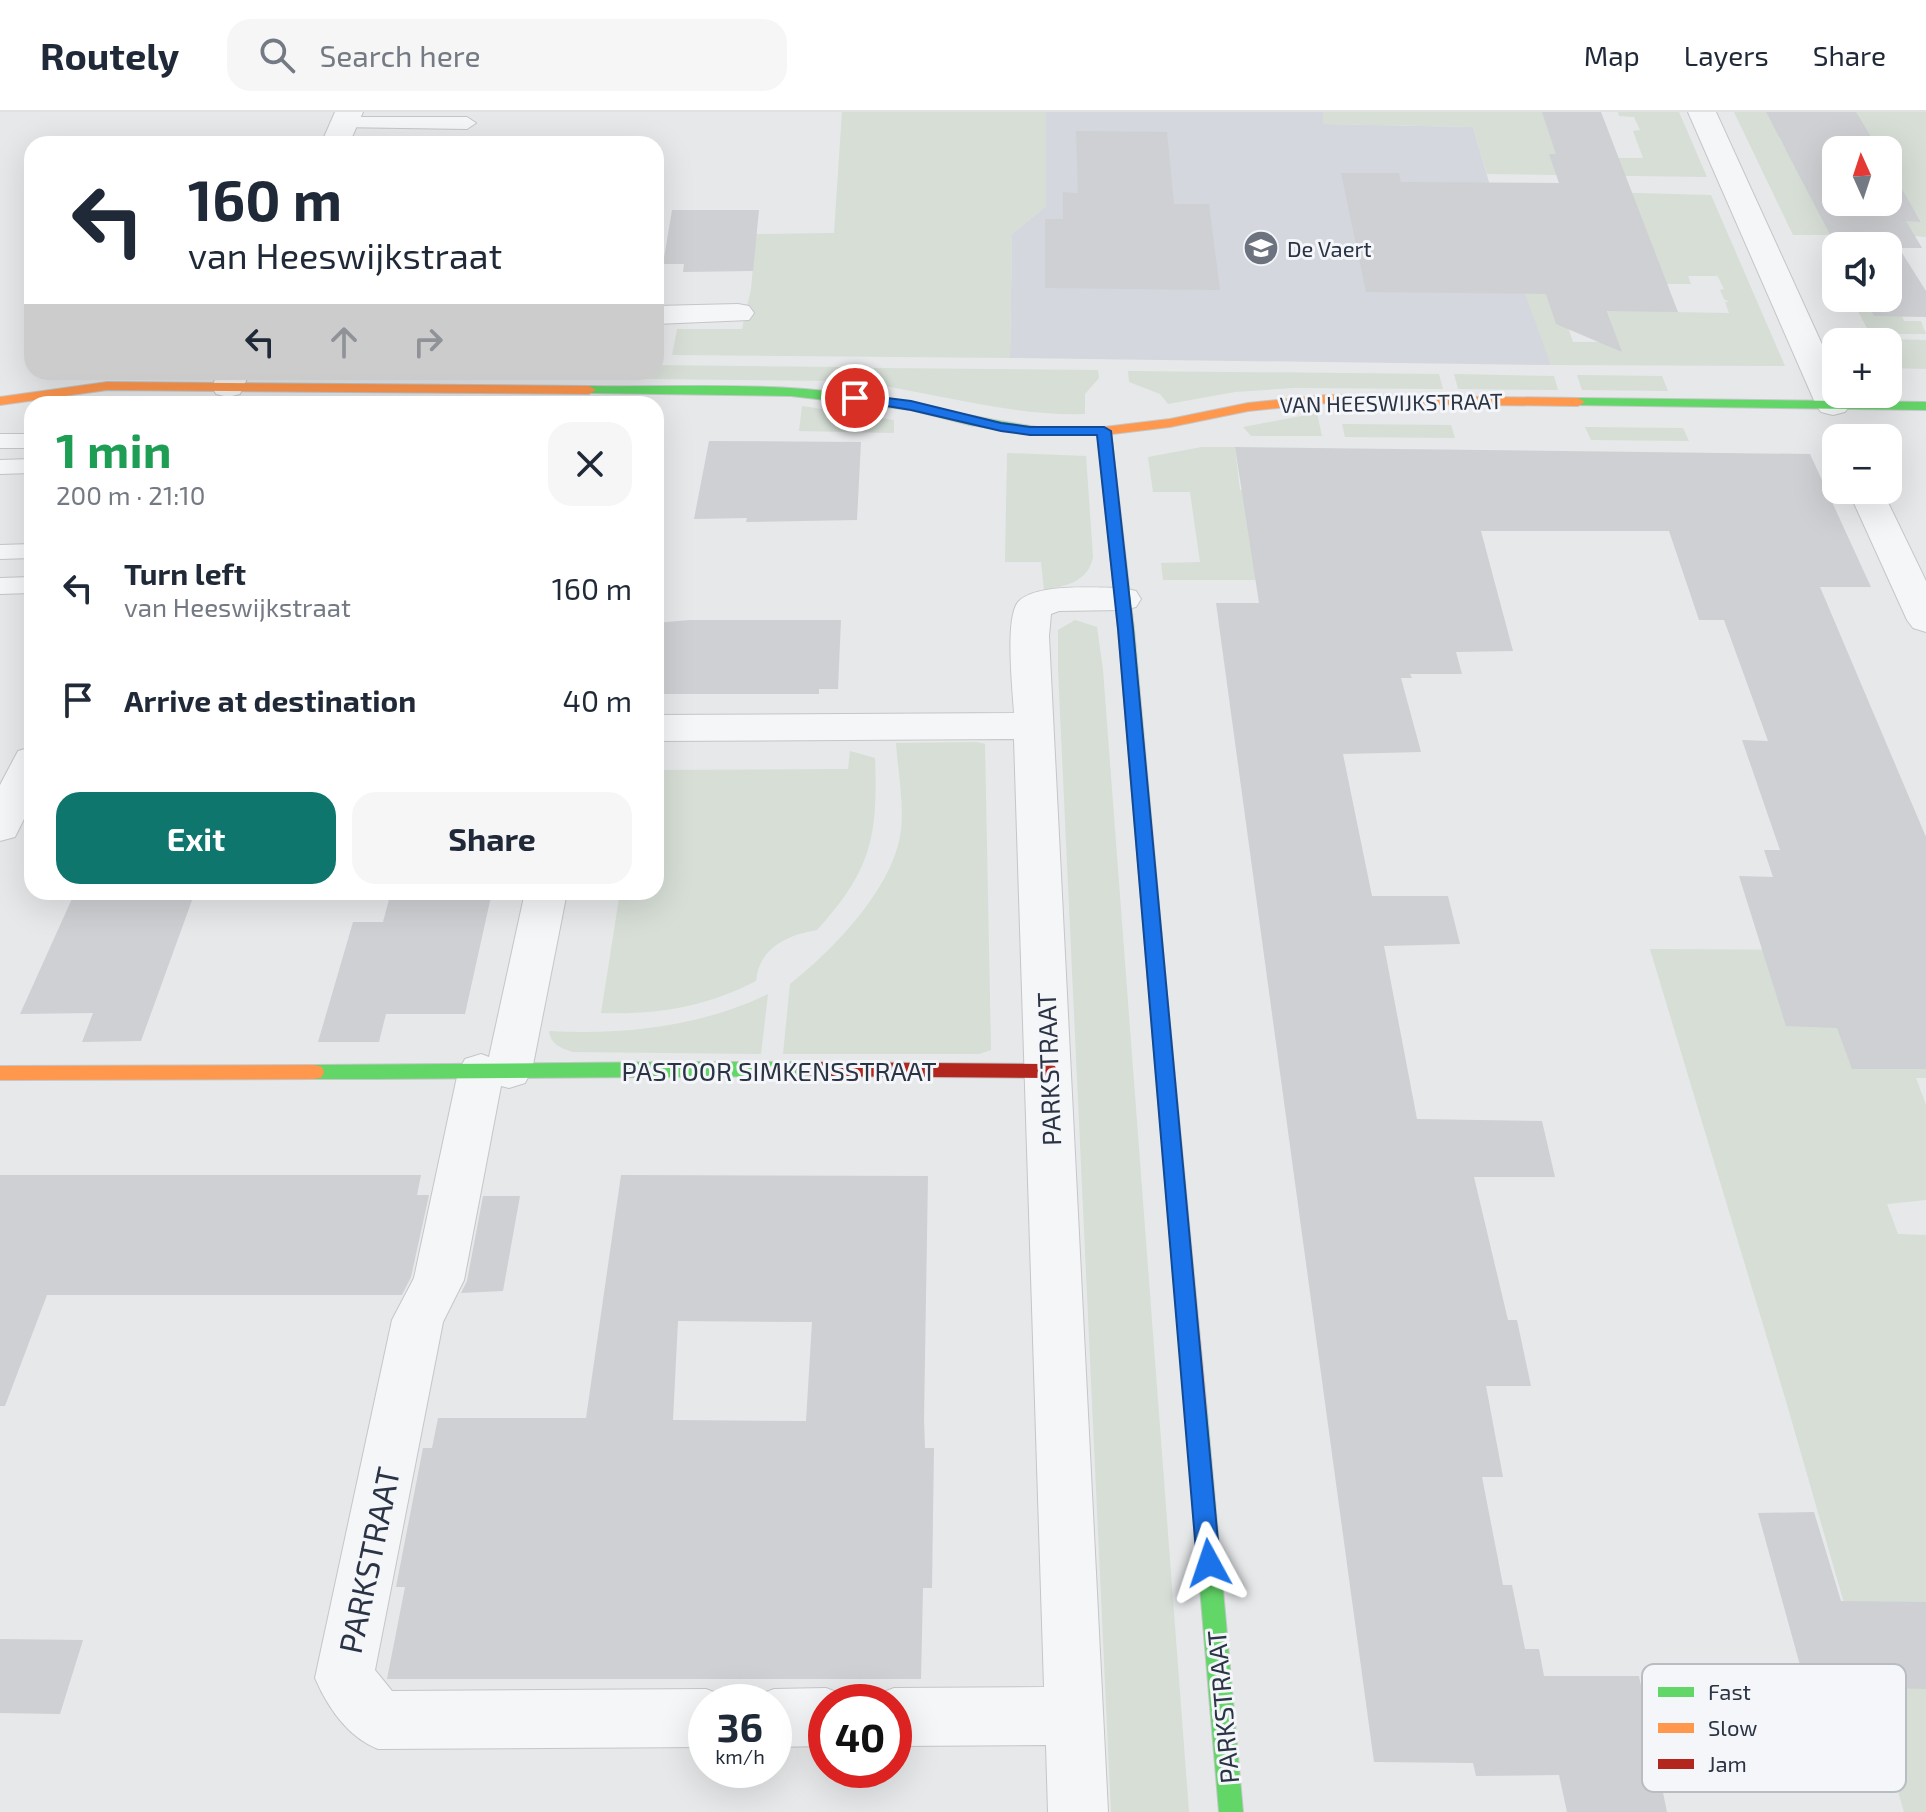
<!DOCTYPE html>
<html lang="en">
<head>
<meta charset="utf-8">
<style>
  :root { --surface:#fff; --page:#f6f6f7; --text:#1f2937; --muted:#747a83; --line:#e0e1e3; --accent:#0f766e }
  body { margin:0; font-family:"Exo 2",sans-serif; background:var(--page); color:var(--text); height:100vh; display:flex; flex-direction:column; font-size:30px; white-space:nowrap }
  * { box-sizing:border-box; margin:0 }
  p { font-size:26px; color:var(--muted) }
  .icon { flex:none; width:44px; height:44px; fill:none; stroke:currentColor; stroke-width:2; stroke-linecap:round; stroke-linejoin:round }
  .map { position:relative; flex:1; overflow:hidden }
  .sheet { position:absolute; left:24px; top:284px; width:640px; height:504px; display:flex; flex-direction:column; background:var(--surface); border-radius:24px; box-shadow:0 8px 32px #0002 }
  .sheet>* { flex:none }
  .guide { position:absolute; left:24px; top:24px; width:640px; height:244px; border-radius:24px; box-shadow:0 8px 32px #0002; background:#fff; color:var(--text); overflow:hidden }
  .needle { width:52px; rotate:357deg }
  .controls { position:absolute; left:1822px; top:24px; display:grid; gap:16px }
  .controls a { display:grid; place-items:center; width:80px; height:80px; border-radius:16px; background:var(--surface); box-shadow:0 8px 32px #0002; font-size:40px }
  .speed { position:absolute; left:688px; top:1572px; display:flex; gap:16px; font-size:40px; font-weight:700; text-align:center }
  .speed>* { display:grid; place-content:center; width:104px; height:104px; border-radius:50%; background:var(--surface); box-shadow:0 8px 32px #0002; line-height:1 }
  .speed small { font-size:20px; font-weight:400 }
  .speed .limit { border:12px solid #d22; background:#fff; color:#111 }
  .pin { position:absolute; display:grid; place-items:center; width:68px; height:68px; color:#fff; margin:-34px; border:4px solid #fff; border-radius:50%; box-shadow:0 2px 8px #0007 }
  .me { position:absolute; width:88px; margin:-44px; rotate:355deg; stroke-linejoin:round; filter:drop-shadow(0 0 6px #0008) }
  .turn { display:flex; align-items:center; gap:28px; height:168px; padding:0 32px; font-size:36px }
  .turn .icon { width:104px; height:104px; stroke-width:2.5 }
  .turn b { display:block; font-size:56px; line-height:68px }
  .lanes { display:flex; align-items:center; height:76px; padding:0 32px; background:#0003; justify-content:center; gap:40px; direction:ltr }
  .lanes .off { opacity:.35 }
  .round { display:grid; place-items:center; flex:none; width:84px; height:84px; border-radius:24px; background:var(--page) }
  .overview { display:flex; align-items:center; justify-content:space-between; height:136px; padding:0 32px }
  h1 { font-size:48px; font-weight:700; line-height:60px; color:#1e9e55 }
  .primary-button { display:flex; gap:16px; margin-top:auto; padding:16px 32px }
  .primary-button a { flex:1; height:92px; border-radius:24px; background:var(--accent); color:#fff; font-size:32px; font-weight:700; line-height:92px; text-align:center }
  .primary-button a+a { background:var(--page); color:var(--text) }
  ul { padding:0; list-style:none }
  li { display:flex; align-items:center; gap:24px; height:112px; padding:0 32px }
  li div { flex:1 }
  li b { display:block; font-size:30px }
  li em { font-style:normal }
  header { display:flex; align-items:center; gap:48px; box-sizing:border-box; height:112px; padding:0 40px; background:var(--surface); border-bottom:2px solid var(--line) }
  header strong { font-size:38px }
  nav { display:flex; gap:44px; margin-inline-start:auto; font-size:28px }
  .search { width:560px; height:72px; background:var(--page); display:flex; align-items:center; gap:20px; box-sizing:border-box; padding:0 28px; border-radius:24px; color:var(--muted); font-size:30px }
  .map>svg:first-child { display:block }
  .built { fill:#d4d7dd }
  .green { fill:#d6ded6; fill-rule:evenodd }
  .building { fill:#ced0d3; fill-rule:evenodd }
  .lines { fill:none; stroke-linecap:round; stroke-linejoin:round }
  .lane-casing { stroke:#c4c6c8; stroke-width:2 }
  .street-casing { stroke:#c4c6c8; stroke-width:2 }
  .fast-casing { stroke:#c4c6c8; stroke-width:2 }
  .slow-casing { stroke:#c4c6c8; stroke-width:2 }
  .jam-casing { stroke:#c4c6c8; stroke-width:2 }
  .lane { fill:#f5f6f7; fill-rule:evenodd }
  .street { fill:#f5f6f7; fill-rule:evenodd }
  .fast { fill:#63d668; fill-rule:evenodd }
  .slow { fill:#ff974d; fill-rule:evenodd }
  .jam { fill:#b3261e; fill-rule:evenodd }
  .route { fill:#1a73e8; stroke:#114b97; stroke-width:2 }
  .labels { text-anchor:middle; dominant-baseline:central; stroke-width:6; stroke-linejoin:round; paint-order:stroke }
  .far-poi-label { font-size:22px; fill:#2b3445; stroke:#f4f6f9; text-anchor:start }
  .far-street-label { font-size:22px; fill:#2b3445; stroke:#f4f6f9 }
  .street-label { font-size:26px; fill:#2b3445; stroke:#f4f6f9 }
  .near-street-label { font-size:32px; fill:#2b3445; stroke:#f4f6f9 }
  .key { fill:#f4f6f9; stroke:#b8bcc3; stroke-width:2 }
  .key-label { font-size:22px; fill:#2b3445 }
</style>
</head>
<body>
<header>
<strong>Routely</strong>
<div class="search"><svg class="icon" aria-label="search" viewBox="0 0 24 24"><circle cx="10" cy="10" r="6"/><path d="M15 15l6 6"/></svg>Search here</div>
<nav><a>Map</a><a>Layers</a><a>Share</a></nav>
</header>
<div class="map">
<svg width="1926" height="1700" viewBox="0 0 1926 1700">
  <rect width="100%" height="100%" fill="#e6e8ea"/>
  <path class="built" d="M1046 0H1323L1324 12 1473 15 1491 77 1551 253 1010 246 1012 122 1046 94Z"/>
  <path class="green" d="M842 0H1046V94L1012 122 1010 246 672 243 677 217H742L751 177 756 122 834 121Z
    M1323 0H1542L1608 46H1643L1633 19 1640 18 1634 5 1619 4 1618 0H1679L1707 65 1487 62 1473 15 1323 12Z
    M1734 0H1766L1773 13H1780L1779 26 1786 38 1794 39 1831 123H1793Z
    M1856 0H1926V125L1914 124 1905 109H1921L1912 95 1896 94 1888 66V38H1864Z
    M1491 77 1711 83 1785 254 1551 253 1525 182H1547L1562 197 1573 230H1618L1602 183ZM1716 161 1724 177 1720 178 1724 187 1729 190H1725L1729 201 1669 200 1667 172H1691L1688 164H1717Z
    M1851 186H1864L1902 204 1904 209H1921L1926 222H1870Z
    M1842 226 1926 228V257L1888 256V230H1844Z
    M656 253 844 255 842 269 278 263 280 260H656Z
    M874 256 1098 258 1099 266 1085 282V302C1013 304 943 283 872 272Z
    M1128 259 1439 262 1443 277 1293 276 1235 280 1168 292 1160 282 1129 270Z
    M1454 262 1554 264 1558 278 1458 277Z
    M1577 263 1662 264 1668 279 1582 278Z
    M802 294 894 308V321L799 319Z
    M1317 301 1322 324H1251L1243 315Z
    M1342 312 1451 313 1455 326 1345 325Z
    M1585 315 1683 316 1689 329 1591 328Z
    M1202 335H1235L1240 378H1270L1300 468H1163L1161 451 1200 450 1190 380H1153L1148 345Z
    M1007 341 1086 344 1093 445C1088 470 1066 474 1044 478L1041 450H1005Z
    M1075 508 1097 515 1103 558 1189 1700H1111L1058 557V518Z
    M977 630 985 632 991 938 979 942H783L790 872C833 838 894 776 901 718 904 691 898 659 896 631Z
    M850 639 875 646C878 725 871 759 817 818 787 823 759 836 756 869 705 895 657 903 601 901L620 780H656V658L848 657Z
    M1650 837 1847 838 1859 916 1926 957V966H1916L1926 993V1088L1887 1092 1898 1122 1926 1123V1700H1904L1786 1289Z
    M768 882 761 942 573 940C561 936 551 933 549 919 625 923 699 915 768 882Z"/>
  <path class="building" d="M1542 0H1601L1678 200 1607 199 1622 240 1556 212 1546 182 1366 180 1341 61H1399L1401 70 1559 71 1549 42H1556Z
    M1766 0H1856L1879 38H1836V90H1888V53L1921 110 1906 109 1922 136H1899L1926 179V205L1874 204 1864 186H1888V134H1836Z
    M1076 19 1167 20 1174 92H1209L1220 178 1045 176V107H1063V80L1078 81Z
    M672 98H759L753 159 683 160 684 152H663Z
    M709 329 861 330 857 408 746 410 747 406 694 407Z
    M1235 335 1810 342 1871 475H1820L1926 725V957H1852L1837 916 1786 914 1739 764 1773 765 1764 738H1780L1742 628 1768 629 1724 508H1699L1669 419H1481L1513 539 1456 540 1462 562H1410L1412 566H1401L1421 640 1343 642 1372 784H1448L1460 832 1384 834 1417 1007 1542 1009 1555 1065H1474L1508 1208H1517L1531 1274H1486L1503 1365H1482L1503 1473H1512L1525 1537H1539L1544 1564H1639L1667 1700H1567L1559 1663 1476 1664 1473 1651 1374 1650 1216 491H1259Z
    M689 508H841L838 577H819V582H656V511Z
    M75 780H195L141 929 82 930 93 901 20 902Z
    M391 780H492L465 902H386L379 930H318L353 810H383Z
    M0 1063H421L417 1083H429L411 1165 402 1183H47L5 1294H0Z
    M621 1063 928 1064 924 1307 925 1336H934L932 1476H923L921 1567H387L405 1475H396L423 1336H432L438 1306H586ZM678 1209 812 1210 806 1309 673 1308Z
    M483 1084H520L503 1179 461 1181 467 1169Z
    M1814 1400 1841 1489 1926 1490V1577L1881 1576 1878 1564H1803L1758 1401Z
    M0 1527 83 1528 60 1602 0 1601Z"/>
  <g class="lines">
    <defs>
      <path id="lane" d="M344 5H467L476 11 467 17 337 15 335 11 337 7Z
        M0 322H32V336H0Z
        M32 347V361L0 362V348Z
        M32 432V446L0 447V433Z
        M32 465V481L0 482V466Z"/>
      <path id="street" d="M335 0H363L349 32H321Z
        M1688 0H1716L1836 263V282H1844L1850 293 1845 300 1833 303 1821 300 1816 293Z
        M738 192 749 194 754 201 749 208 656 212V194Z
        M218 260H250L240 282 228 285 216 282 212 275Z
        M1848 378H1882L1926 469V520L1913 516 1907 508Z
        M1123 476 1136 479 1141 487 1136 495 1123 498 1059 499 1051 502 1049 524 1108 1700H1048L1046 1633 894 1634V1590H871L873 1584 894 1576 1044 1575 1014 627 656 629V603L1014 601C1013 580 1004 503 1019 489 1038 471 1097 476 1123 476Z
        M32 635V691L15 725 0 729V673L18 639Z
        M525 780H567L532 958 525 971 509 976 501 974 464 1168 443 1210 375 1558 392 1579 706 1577 727 1585 729 1590H706V1635L378 1637C348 1625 328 1596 315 1566L392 1208 414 1166 458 960 465 947 481 942 489 945Z
        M826 1576 847 1584 849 1590H826V1634L774 1635V1590H751L753 1585 774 1577Z"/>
      <path id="fast" d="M589 274C656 275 724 272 790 276 874 281 954 303 1037 315L1044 319 1037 323 970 313 911 298 791 284 584 281 582 278Z
        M1578 286 1926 290V298L1573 293 1571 290Z
        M1104 315 1111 319 1134 517 1167 881 1164 886H1152L1149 881 1118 517 1097 319Z
        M683 950H805L812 952 814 957 812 962 805 964 376 967H315L308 965 306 960 308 955 315 953Z
        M1196 1290 1204 1293 1207 1300 1243 1700H1219L1185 1300 1188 1293Z"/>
      <path id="slow" d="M107 270 589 274 596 278 589 282 107 278 0 293V285Z
        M1327 283 1578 286 1585 290 1578 294 1327 291 1248 299 1170 315 1104 323H1037L1030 319 1037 315H1104L1170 307 1248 291Z
        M1158 874 1164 876 1167 881 1207 1300 1204 1307 1196 1310 1188 1307 1185 1300 1149 881 1152 876Z
        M315 953 322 955 324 960 322 965 315 967 0 968V954Z"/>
      <path id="jam" d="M805 950 1048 952 1055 954 1057 959 1055 964 1048 966 805 964 798 962 796 957 798 952Z"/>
    </defs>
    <use href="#lane" class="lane-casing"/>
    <use href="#street" class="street-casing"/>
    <use href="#fast" class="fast-casing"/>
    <use href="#slow" class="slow-casing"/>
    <use href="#jam" class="jam-casing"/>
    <use href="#lane" class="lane"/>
    <use href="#street" class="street"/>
    <use href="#fast" class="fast"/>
    <use href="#slow" class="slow"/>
    <use href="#jam" class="jam"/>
  </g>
  <path class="route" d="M855 282 911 289 1001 311 1030 315H1104L1111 319 1133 517 1220 1451 1217 1459 1209 1462 1201 1459 1197 1451 1118 517 1097 323H1030L1001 319 911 298 850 288V283Z"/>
  <defs>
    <symbol id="school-disc" viewBox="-11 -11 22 22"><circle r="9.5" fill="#6c737f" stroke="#f4f6f9"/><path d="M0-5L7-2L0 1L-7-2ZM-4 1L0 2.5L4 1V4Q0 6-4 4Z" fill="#fff"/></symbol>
  </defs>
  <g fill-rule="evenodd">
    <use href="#school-disc" x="1241" y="116" width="40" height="40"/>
  </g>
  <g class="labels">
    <g class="far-poi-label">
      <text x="1287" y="136">De Vaert</text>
    </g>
    <g class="far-street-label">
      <text transform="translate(1391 290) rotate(-1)">VAN HEESWIJKSTRAAT</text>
    </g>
    <g class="street-label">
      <text transform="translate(1048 957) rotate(-92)">PARKSTRAAT</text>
      <text x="779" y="958">PASTOOR SIMKENSSTRAAT</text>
      <text transform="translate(1222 1595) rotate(-95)">PARKSTRAAT</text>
    </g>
    <g class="near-street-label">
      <text transform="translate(368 1448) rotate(-78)">PARKSTRAAT</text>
    </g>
  </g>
  <rect x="1642" y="1552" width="264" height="128" rx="12" class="key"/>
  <rect x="1658" y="1575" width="36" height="10" fill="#63d668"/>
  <rect x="1658" y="1611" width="36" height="10" fill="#ff974d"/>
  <rect x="1658" y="1647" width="36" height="10" fill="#b3261e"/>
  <g class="key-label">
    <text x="1708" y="1588">Fast</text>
    <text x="1708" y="1624">Slow</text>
    <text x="1708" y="1660">Jam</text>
  </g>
</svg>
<div class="controls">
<a><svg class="needle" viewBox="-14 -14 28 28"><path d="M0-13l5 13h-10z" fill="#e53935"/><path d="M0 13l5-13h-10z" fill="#747a83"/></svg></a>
<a><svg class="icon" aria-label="sound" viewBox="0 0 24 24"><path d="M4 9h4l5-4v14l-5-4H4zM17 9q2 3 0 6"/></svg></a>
<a>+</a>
<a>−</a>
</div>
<div class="speed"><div>36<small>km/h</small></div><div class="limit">40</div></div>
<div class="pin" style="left:855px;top:286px;background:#d93025"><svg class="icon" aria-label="arrive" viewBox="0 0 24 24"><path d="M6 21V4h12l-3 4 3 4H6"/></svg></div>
<svg class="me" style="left:1209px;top:1451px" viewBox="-20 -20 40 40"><path d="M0-17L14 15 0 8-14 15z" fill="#1a73e8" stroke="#fff" stroke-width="4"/></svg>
<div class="guide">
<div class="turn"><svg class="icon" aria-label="left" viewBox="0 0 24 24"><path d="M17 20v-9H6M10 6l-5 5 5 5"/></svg><div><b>160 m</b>van Heeswijkstraat</div></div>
<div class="lanes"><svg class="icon" aria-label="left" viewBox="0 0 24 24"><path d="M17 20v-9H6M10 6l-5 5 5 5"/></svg><svg class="icon off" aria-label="ahead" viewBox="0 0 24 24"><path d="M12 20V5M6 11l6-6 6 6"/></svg><svg class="icon off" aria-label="right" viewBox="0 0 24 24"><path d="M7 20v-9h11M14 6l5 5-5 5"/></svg></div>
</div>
<section class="sheet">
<div class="overview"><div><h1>1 min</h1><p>200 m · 21:10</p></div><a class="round"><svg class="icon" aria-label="close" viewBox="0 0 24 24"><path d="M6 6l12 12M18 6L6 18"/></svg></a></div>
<ul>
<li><svg class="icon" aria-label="left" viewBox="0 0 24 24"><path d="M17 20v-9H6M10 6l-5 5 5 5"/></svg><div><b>Turn left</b><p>van Heeswijkstraat</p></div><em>160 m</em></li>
<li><svg class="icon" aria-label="arrive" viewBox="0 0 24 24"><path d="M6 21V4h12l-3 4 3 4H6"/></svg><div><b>Arrive at destination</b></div><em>40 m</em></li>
</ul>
<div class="primary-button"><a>Exit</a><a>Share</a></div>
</section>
</div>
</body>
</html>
